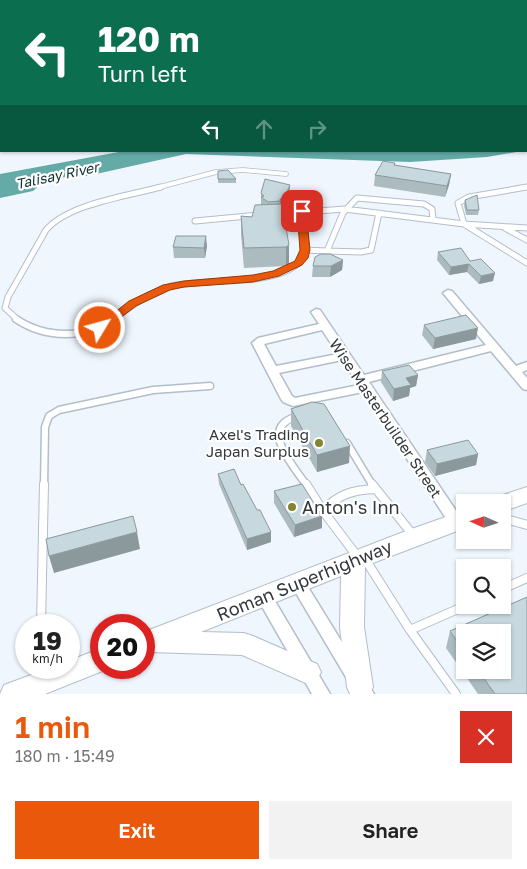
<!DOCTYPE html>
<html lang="en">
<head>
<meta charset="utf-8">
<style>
  :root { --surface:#fff; --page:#f2f2f2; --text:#222; --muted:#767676; --accent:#ea580c }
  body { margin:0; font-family:"Golos Text",sans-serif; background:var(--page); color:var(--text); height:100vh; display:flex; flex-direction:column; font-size:19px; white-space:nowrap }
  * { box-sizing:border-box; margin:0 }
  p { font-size:16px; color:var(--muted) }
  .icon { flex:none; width:28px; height:28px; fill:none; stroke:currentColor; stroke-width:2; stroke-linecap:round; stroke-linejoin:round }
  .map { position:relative; height:694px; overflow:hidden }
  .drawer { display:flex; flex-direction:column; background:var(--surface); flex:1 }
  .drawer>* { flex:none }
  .top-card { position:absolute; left:0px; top:0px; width:528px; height:152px; box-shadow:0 1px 4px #0004; background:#0b6e4f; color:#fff; overflow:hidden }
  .needle { width:32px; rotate:273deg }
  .buttons { position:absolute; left:456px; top:494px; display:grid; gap:10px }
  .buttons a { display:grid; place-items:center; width:55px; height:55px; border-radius:0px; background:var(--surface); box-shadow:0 1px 4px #0004; font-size:25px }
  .speed { position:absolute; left:15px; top:614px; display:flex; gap:10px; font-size:25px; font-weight:700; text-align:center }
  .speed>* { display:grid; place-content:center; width:65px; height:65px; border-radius:50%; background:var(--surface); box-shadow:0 1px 4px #0004; line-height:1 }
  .speed small { font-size:12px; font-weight:400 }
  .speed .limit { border:8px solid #d22; background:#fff; color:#111 }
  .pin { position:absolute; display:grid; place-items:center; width:42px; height:42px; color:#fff; margin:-21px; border-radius:10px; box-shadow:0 2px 8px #0006 }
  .me { position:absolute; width:55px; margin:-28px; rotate:53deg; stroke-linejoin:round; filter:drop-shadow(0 0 4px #0008) }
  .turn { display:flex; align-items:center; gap:18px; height:105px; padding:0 15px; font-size:22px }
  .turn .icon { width:65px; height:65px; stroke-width:2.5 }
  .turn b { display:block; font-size:35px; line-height:42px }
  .lanes { display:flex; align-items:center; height:48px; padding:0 15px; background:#0003; justify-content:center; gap:25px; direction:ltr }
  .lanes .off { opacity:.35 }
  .round { display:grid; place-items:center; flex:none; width:52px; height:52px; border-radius:0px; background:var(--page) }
  .summary { display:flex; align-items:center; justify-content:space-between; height:85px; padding:0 15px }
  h1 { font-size:30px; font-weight:600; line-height:38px; color:var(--accent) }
  .button { display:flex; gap:10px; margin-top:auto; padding:10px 15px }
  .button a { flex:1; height:58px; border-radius:0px; background:var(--accent); color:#fff; font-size:20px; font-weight:600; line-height:58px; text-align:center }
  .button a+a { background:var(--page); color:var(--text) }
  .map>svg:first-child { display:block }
  .water { fill:#64aaa7 }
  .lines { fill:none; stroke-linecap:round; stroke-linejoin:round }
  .service-far3-casing { stroke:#b2beca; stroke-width:5.5 }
  .service-far2-casing { stroke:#b2beca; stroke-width:7 }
  .service-far1-casing { stroke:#b2beca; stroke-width:9 }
  .service-casing { stroke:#b2beca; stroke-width:10 }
  .minor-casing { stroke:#b2beca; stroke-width:3 }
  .primary-casing { stroke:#b2beca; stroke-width:2 }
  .service-far3 { stroke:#fff; stroke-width:4 }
  .service-far2 { stroke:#fff; stroke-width:5 }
  .service-far1 { stroke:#fff; stroke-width:6 }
  .service { stroke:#fff; stroke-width:8 }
  .minor { fill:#fff; fill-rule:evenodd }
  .primary { fill:#fff; fill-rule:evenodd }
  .wall { fill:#abbbc0; fill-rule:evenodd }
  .shaded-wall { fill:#8b989c }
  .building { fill:#c7d9df; stroke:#8b989c }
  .route { fill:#ea580c; stroke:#983908 }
  .poi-dot { fill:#84842e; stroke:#fff; stroke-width:2 }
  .labels { text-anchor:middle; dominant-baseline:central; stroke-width:4.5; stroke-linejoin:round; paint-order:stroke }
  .far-water-label { font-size:14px; font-style:italic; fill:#103332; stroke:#fff }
  .street-label { font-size:15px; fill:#33383c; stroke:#fff }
  .poi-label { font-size:15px; fill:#33383c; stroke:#fff; text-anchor:end }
  .near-poi-label { font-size:18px; fill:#33383c; stroke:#fff; text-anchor:start }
  .near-street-label { font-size:18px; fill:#33383c; stroke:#fff }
</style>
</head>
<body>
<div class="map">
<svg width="527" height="694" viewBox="0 0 527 694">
  <rect width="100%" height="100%" fill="#eff6fe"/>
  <path class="water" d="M124 151H522L487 157 410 162 186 154 87 176 65 177 43 182 33 191 0 198V174Z"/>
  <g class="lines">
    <defs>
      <path id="service-far3" d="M156 188 216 172 243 170 286 174
        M521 188 527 187"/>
      <path id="service-far2" d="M527 187 469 197 458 203 464 224 527 263
        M277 214 345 209 464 224 527 228
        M195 221 258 215
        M505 228 527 240
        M305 250 327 251 343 213 357 198 424 204 432 209 433 219
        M327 251 361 252 371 250 379 213
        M18 320 5 308 8 297 46 230C68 204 127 196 161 187
        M112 320C130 308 147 293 168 287 204 277 271 288 299 263 311 252 303 225 302 211"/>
      <path id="service-far1" d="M16 319C46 339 85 339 114 319
        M298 416C257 427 293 465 307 486
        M347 443 373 486
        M44 486 45 427 49 416 59 410 153 390 210 386"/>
      <path id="service" d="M306 484 323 511 357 556
        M372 484 413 535
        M323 511C338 494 353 490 375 489
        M502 518 527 525
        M365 559 410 630 456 694
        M502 589 527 578
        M41 625 44 484
        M410 630 467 605
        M41 668 42 678"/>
      <path id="minor" d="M145 0H154L155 1H147Z
        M526 43H527V47H526Z
        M448 290 452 291 516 366 527 362V370L522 372 527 378V390L523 389 491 351 369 382 461 518 463 522 461 526 456 528 451 526 363 392 293 406 283 402 281 399 252 343 258 338 319 324 311 312 316 309 320 310 364 375 486 345 443 293ZM322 330 338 354 276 366 264 344ZM342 360 359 385 295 398 292 396 279 373Z
        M298 577 303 579 374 694H356L290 583 293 579Z
        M264 589 269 591 330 694H312L256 596 259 591Z"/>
      <path id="primary" d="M527 487V503L502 512V502H492L494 498Z
        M465 510V528L365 566 364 627 373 687 370 694H350L347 687 340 627 341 576 201 632 244 633 253 636 317 664 321 672 317 680 308 684 242 655 151 652 144 654V632L406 531Z
        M101 648V668H110L45 694H0L4 685 50 668H69V661Z"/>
    </defs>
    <use href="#service-far3" class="service-far3-casing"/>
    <use href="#service-far2" class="service-far2-casing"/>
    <use href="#service-far1" class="service-far1-casing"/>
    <use href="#service" class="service-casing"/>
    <use href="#minor" class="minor-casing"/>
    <use href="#primary" class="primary-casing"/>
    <use href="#service-far3" class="service-far3"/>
    <use href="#service-far2" class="service-far2"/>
    <use href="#service-far1" class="service-far1"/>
    <use href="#service" class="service"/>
    <use href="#minor" class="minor"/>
    <use href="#primary" class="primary"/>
  </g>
  <path class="wall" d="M395 163V165L451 174 449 185 445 197 374 186 375 175Z
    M218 171 236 179V183H218Z
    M290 185 289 194 285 206 283 207 289 264 286 266 244 268 241 235V216L252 217 261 205V193Z
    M465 200 479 210 478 215H466L464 205Z
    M207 246 205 258H174L173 247Z
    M438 252 470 261 493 281 479 284 467 272 449 275 437 260Z
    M343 260 342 270 330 277H312L313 266Z
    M424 325 476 339 433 349 422 335Z
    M382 371 418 375 416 386 410 388 409 396 393 401 381 382Z
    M291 409 349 463 317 472 291 426Z
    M427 450 478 454 476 465 435 476 425 462Z
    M218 474 241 485 271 542 247 550 219 484Z
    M274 491 322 528 294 537 274 503Z
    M527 597V694H478L446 648 450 631ZM465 632H502V670H465Z"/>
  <path class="shaded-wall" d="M451 174 449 185 445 197 447 186Z
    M290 185 289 194 285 206 280 208V199Z
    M206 236 207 246 205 258 204 248Z
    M289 245V264L286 266V247Z
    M343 260 342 270 330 277 331 266Z
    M469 264 467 272 449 275 451 267Z
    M495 273 493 281 479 284 481 276Z
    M478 328 476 339 433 349 435 338Z
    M418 375 416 386 410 388 409 396 393 401 394 389 406 378Z
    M350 446 349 463 317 472V455Z
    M478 454 476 465 435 476 437 464Z
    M322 516V528L294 537 295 525Z
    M137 532 140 549 54 573 49 556Z
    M271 532V542L247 550V539Z"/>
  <path class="building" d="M383 161 395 163 394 165 451 174 447 186 375 175Z
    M228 170 236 179H218V171Z
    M265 179 290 185 285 197 280 199V201L268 202 261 197 264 196 261 193Z
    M477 195 479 210H467L465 200Z
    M282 204 289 245 286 247 244 248 241 216 252 217 255 205Z
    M176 236H206L204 248 173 247Z
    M461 248 470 261 481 259 495 273 481 276 469 264 451 267 438 252Z
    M321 254H330L343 260 331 266H313L315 257Z
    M466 315 478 328 435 338 424 325Z
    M409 365 418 375 406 378 411 385 394 389 382 371Z
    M312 402 324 404 350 446 317 455 291 409Z
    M468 440 478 454 437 464 427 450Z
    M234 469 241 485 243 484 257 510H260L271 532 247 539 218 474Z
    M302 484 322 516 295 525 274 491Z
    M133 516 137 532 49 556 46 539Z
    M527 597V694H495L478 670H502V632H465V652L450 631Z"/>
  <path class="route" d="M302 208 306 211 310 250 308 258 302 265 279 276 253 282 184 287 170 290 136 306 104 330 100 331 95 328 129 301 163 285 184 281 253 275 273 271 295 261 300 250 297 211Z"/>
  <g class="poi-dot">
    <circle cx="319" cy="443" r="5"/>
    <circle cx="292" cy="507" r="5"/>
  </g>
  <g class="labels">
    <g class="far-water-label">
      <text transform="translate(57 175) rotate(-12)">Talisay River</text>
    </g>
    <g class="street-label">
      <text transform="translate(386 418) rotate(56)">Wise Masterbuilder Street</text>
    </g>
    <g class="poi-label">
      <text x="309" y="434">Axel's Trading<tspan x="309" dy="17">Japan Surplus</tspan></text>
    </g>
    <g class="near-poi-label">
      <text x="302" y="507">Anton's Inn</text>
    </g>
    <g class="near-street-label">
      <text transform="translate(304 580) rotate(-22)">Roman Superhighway</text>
    </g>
  </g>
</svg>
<div class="buttons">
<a><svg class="needle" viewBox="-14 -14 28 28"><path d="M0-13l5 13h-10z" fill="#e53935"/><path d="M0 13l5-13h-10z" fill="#767676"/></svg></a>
<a><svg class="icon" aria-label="search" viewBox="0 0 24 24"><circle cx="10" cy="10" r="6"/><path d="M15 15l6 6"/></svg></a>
<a><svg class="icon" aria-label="layers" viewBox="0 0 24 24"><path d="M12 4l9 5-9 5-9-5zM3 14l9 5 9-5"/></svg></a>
</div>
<div class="speed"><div>19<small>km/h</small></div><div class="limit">20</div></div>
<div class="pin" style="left:302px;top:211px;background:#d93025"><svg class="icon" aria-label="arrive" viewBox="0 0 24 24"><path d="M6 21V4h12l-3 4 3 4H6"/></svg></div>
<svg class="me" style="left:100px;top:328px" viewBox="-20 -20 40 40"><circle r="17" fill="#ea580c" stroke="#fff" stroke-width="3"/><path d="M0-11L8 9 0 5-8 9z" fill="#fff"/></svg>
<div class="top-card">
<div class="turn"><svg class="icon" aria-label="left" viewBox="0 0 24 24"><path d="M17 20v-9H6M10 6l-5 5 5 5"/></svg><div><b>120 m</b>Turn left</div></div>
<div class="lanes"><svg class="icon" aria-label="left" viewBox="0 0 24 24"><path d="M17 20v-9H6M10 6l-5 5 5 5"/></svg><svg class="icon off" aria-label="ahead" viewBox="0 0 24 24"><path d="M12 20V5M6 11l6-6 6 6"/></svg><svg class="icon off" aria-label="right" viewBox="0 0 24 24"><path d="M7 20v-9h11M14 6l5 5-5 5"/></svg></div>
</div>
</div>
<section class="drawer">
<div class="summary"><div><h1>1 min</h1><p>180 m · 15:49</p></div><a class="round" style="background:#d93025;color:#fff"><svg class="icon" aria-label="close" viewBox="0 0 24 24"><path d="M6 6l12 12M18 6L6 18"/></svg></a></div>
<div class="button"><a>Exit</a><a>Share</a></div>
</section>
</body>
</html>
